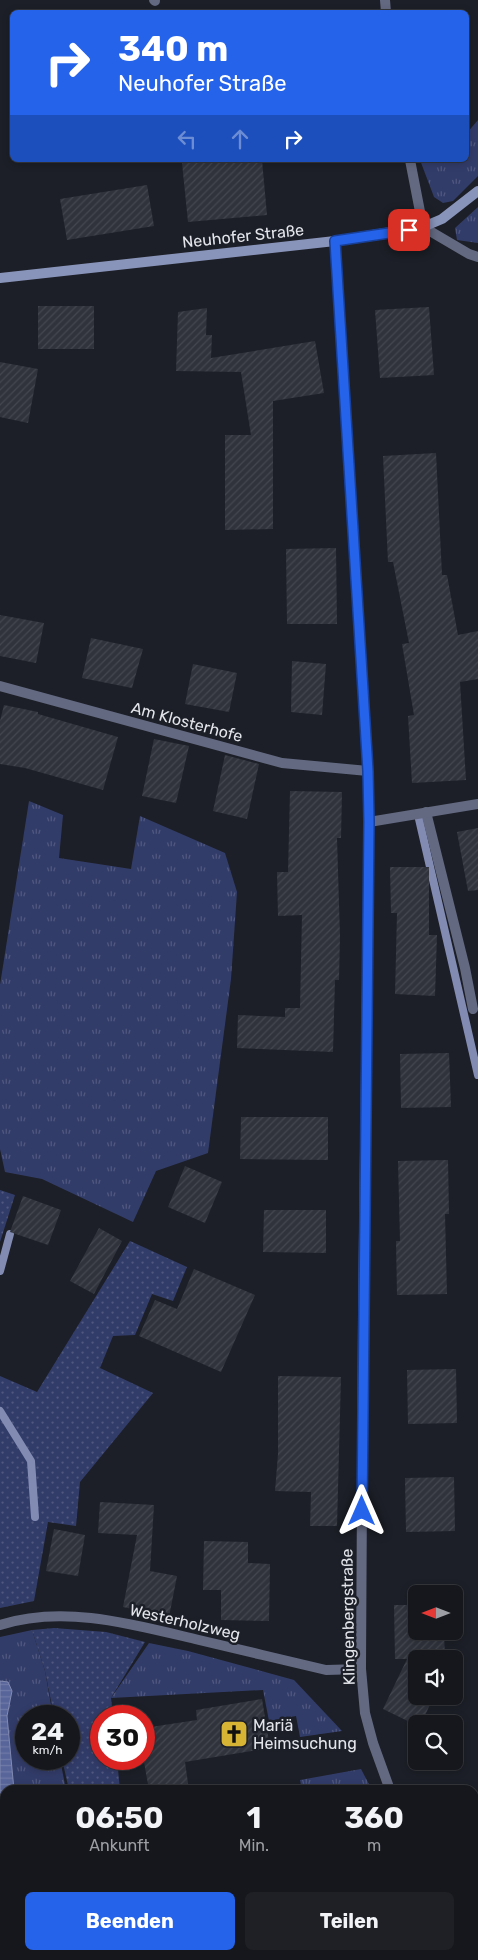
<!DOCTYPE html>
<html lang="de">
<head>
<meta charset="utf-8">
<style>
  :root { --surface:#15171d; --page:#1e2026; --text:#f1f3f6; --muted:#9d9fa4; --line:#34363b; --accent:#2563eb }
  body { margin:0; font-family:Rubik,sans-serif; background:var(--page); color:var(--text); height:100vh; display:flex; flex-direction:column; font-size:19px; white-space:nowrap }
  * { box-sizing:border-box; margin:0 }
  p { font-size:16px; color:var(--muted) }
  .icon { flex:none; width:28px; height:28px; fill:none; stroke:currentColor; stroke-width:2; stroke-linecap:round; stroke-linejoin:round }
  .map { position:relative; flex:1; overflow:hidden }
  .sheet { position:absolute; left:0px; top:1785px; width:479px; height:175px; display:flex; flex-direction:column; background:var(--surface); border-radius:15px 15px 0 0; box-shadow:0 2px 8px #0003,0 0 0 1px var(--line) }
  .sheet>* { flex:none }
  .hud { position:absolute; left:10px; top:10px; width:459px; height:152px; border-radius:8px; box-shadow:0 2px 8px #0003,0 0 0 1px var(--line); background:#2563eb; color:#fff; overflow:hidden }
  .needle { width:32px; rotate:270deg }
  .controls { position:absolute; left:408px; top:1585px; display:grid; gap:10px }
  .controls a { display:grid; place-items:center; width:55px; height:55px; border-radius:8px; background:var(--surface); box-shadow:0 2px 8px #0003,0 0 0 1px var(--line); font-size:25px }
  .speed { position:absolute; left:15px; top:1705px; display:flex; gap:10px; font-size:25px; font-weight:700; text-align:center }
  .speed>* { display:grid; place-content:center; width:65px; height:65px; border-radius:50%; background:var(--surface); box-shadow:0 2px 8px #0003,0 0 0 1px var(--line); line-height:1 }
  .speed small { font-size:12px; font-weight:400 }
  .speed .limit { border:8px solid #d22; background:#fff; color:#111 }
  .pin { position:absolute; display:grid; place-items:center; width:42px; height:42px; color:#fff; margin:-21px; border-radius:10px; box-shadow:0 2px 8px #0006 }
  .me { position:absolute; width:55px; margin:-28px; rotate:0deg; stroke-linejoin:round; filter:drop-shadow(0 0 4px #0008) }
  .turn { display:flex; align-items:center; gap:18px; height:105px; padding:0 25px; font-size:22px }
  .turn .icon { width:65px; height:65px; stroke-width:2.5 }
  .turn b { display:block; font-size:35px; line-height:42px }
  .lanes { display:flex; align-items:center; height:48px; padding:0 25px; background:#0003; justify-content:center; gap:25px; direction:ltr }
  .lanes .off { opacity:.35 }
  .eta { display:flex; justify-content:space-evenly; align-items:center; height:85px; text-align:center }
  .eta b { font-size:30px; font-weight:700; line-height:35px }
  .button { display:flex; gap:10px; margin-top:auto; padding:10px 25px }
  .button a { flex:1; height:58px; border-radius:8px; background:var(--accent); color:#fff; font-size:20px; font-weight:700; line-height:58px; text-align:center }
  .button a+a { background:var(--page); color:var(--text) }
  .map>svg:first-child { display:block }
  .grass { fill:url(#grass-tufts) }
  .park { fill:url(#park-dots) }
  .water { fill:url(#water-rules); stroke:#828bb2 }
  .lines { fill:none; stroke-linecap:round; stroke-linejoin:round }
  .stream { stroke:#828bb2; stroke-width:8 }
  .building { fill:url(#building-hatch) }
  .lane { stroke:#636981; stroke-width:10 }
  .street { stroke:#636981; stroke-width:10 }
  .secondary { stroke:#8994ba; stroke-width:10 }
  .route-casing { stroke:#184099; stroke-width:12 }
  .route { stroke:#2563eb; stroke-width:9 }
  .labels { text-anchor:middle; dominant-baseline:central; stroke-width:5; stroke-linejoin:round; paint-order:stroke }
  .street-label { font-size:16px; fill:#e3e5eb; stroke:#1c1f27 }
  .poi-label { font-size:16px; fill:#e3e5eb; stroke:#1c1f27; text-anchor:start }
</style>
</head>
<body>
<div class="map">
<svg width="478" height="1960" viewBox="0 0 478 1960">
  <defs>
    <pattern id="grass-tufts" width="24" height="20" patternUnits="userSpaceOnUse" patternTransform="scale(1.25)"><rect width="24" height="20" fill="#323c69"/><path d="M3 7l-1-3M5 7V3M7 7l1-3M15 17l-1-3M17 17v-4M19 17l1-3" fill="none" stroke="#50587f"/></pattern>
    <pattern id="park-dots" width="8" height="8" patternUnits="userSpaceOnUse" patternTransform="scale(1.25)"><rect width="8" height="8" fill="#323c69"/><path d="M2 2h.1M6 6h.1" fill="none" stroke="#50587f" stroke-width="1.8" stroke-linecap="round"/></pattern>
    <pattern id="water-rules" width="6" height="5" patternUnits="userSpaceOnUse" patternTransform="scale(1.25)"><rect width="6" height="5" fill="#58659a"/><path d="M0 2.5h6" fill="none" stroke="#707ba8"/></pattern>
    <pattern id="building-hatch" width="6" height="6" patternUnits="userSpaceOnUse" patternTransform="scale(1.25)"><rect width="6" height="6" fill="#30333c"/><path d="M-1 1l2-2M0 6l6-6M5 7l2-2" fill="none" stroke="#44474f"/></pattern>
  </defs>
  <rect width="100%" height="100%" fill="#1c1f27"/>
  <path class="grass" d="M478 120V176L453 201 443 203 434 197 420 160H466V134Z
    M478 207V243L457 240 455 228Z
    M29 801 63 815 59 858 131 869 140 816 225 853 237 892 231 979 208 1153 156 1171 133 1222 42 1179 5 1172 0 1149V985Z
    M32 1630 45 1671 53 1716H26V1759H60L66 1790H5V1955H110L113 1960H0V1637Z
    M149 1643 188 1651 294 1680 342 1731 300 1737 296 1716 269 1721 263 1690 111 1698Z
    M361 1769 372 1790H302L300 1780Z"/>
  <path class="park" d="M0 1190 15 1195 0 1242Z
    M130 1241 187 1267 173 1301 152 1294 135 1335 113 1336 100 1368 153 1393 80 1482 76 1526 48 1522 34 1601 0 1608V1376L37 1392Z
    M54 1628 106 1632 145 1642 111 1698 113 1716H101V1759H117L120 1790H69L62 1759H69V1716H54L45 1671 32 1630Z
    M115 1955H208L202 1960H118Z"/>
  <path class="water" d="M0 1681 8 1682 12 1691 7 1716 14 1790H5V1886L0 1867Z"/>
  <g class="lines">
    <path class="stream" d="M419 819 478 1075
      M0 1271 10 1234
      M0 1411 31 1461 35 1517"/>
  </g>
  <path class="building" d="M210 160H262L267 215 188 222 182 163Z
    M147 185 154 226 67 240 60 199Z
    M38 306H94V349H38Z
    M429 307 434 375 380 378 375 310Z
    M207 308 206 335H212L211 358 315 341 324 393 273 401V529L225 530V435H251L241 372 176 371 178 312Z
    M0 362 38 369 28 423 0 417Z
    M436 453 442 575H447L458 635 478 631V679L460 682 466 780 412 783 408 716 414 715 402 644 409 643 393 562H388L383 456Z
    M336 548 337 624H287L286 549Z
    M0 615 44 623 36 663 0 656Z
    M91 638 143 649 132 688 82 678Z
    M292 661 326 664 322 715 291 712Z
    M193 664 237 673 229 712 185 704Z
    M4 705 38 712V714L118 737 103 790 25 768 0 764V721Z
    M154 739 189 746 176 803 142 796Z
    M225 755 259 764 247 819 213 811Z
    M290 791 342 792 341 838H337L340 936 339 980H335L333 1052 237 1048 238 1015 285 1017V1008H300L302 915 278 916 277 872H288Z
    M478 828V890L468 891 457 832Z
    M390 867H429V935H437L435 996 395 994 397 913H391Z
    M449 1053 451 1107 401 1108 400 1054Z
    M241 1117H328V1160L240 1159Z
    M448 1160 449 1214H445L447 1294 397 1295 396 1241H400L398 1161Z
    M185 1166 222 1182 205 1223 168 1207Z
    M23 1196 61 1210 48 1245 10 1232Z
    M264 1210H326V1253L263 1252Z
    M99 1228 122 1241 94 1294 70 1281Z
    M194 1269 255 1295 221 1372 139 1336 155 1300 177 1309Z
    M456 1369 457 1423 408 1424 407 1370Z
    M278 1376 341 1377 337 1526H310L311 1492 275 1491 278 1454Z
    M454 1477 455 1531 406 1532 405 1478Z
    M100 1502 154 1505 150 1571 177 1576 169 1617 123 1607 137 1535 98 1533Z
    M54 1529 85 1535 78 1576 46 1571Z
    M204 1541 248 1542V1563L270 1564 269 1621 221 1620V1590H203Z
    M394 1605H416V1631H444L445 1658 416 1659V1696H434L421 1724 416 1725 383 1709 407 1659H395Z
    M262 1699 270 1748 185 1762 189 1790H149L144 1762V1728L197 1720 196 1710Z"/>
  <g class="lines">
    <path class="lane" d="M426 812 465 968 473 1009"/>
    <path class="street" d="M154 0 155 1
      M385 0 386 12
      M410 160 423 227 469 254 478 257
      M335 241 368 771 369 822 363 1313 361 1669 365 1713 373 1743 390 1790
      M0 686 282 763 368 771
      M369 822 478 804
      M0 1625C64 1604 136 1625 199 1640 241 1650 284 1660 326 1670L361 1669
      M462 1955 464 1960
      M223 1960 229 1955"/>
    <path class="secondary" d="M0 278 335 241 423 227 442 219 478 191"/>
  </g>
  <g class="lines">
    <defs>
      <path id="route" d="M362 1511 369 822 368 771 335 241 409 230"/>
    </defs>
    <use href="#route" class="route-casing"/>
    <use href="#route" class="route"/>
  </g>
  <defs>
    <symbol id="church-square" viewBox="-11 -11 22 22"><rect x="-9" y="-9" width="18" height="18" rx="4" fill="#d8b434" stroke="#1c1f27"/><path d="M-1.2-6h2.4v3.5h3.3v2.4h-3.3V6h-2.4V-.1h-3.3v-2.4h3.3Z" fill="#111"/></symbol>
  </defs>
  <g fill-rule="evenodd">
    <use href="#church-square" x="218" y="1718" width="32" height="32"/>
  </g>
  <g class="labels">
    <g class="street-label">
      <text transform="translate(243 236) rotate(-6)">Neuhofer Straße</text>
      <text transform="translate(187 722) rotate(15)">Am Klosterhofe</text>
      <text transform="translate(348 1617) rotate(-91)">Klingenbergstraße</text>
      <text transform="translate(185 1622) rotate(13)">Westerholzweg</text>
    </g>
    <g class="poi-label">
      <text x="253" y="1725">Mariä<tspan x="253" dy="18">Heimsuchung</tspan></text>
    </g>
  </g>
</svg>
<div class="controls">
<a><svg class="needle" viewBox="-14 -14 28 28"><path d="M0-13l5 13h-10z" fill="#e53935"/><path d="M0 13l5-13h-10z" fill="#9d9fa4"/></svg></a>
<a><svg class="icon" aria-label="sound" viewBox="0 0 24 24"><path d="M4 9h4l5-4v14l-5-4H4zM17 9q2 3 0 6"/></svg></a>
<a><svg class="icon" aria-label="search" viewBox="0 0 24 24"><circle cx="10" cy="10" r="6"/><path d="M15 15l6 6"/></svg></a>
</div>
<div class="speed"><div>24<small>km/h</small></div><div class="limit">30</div></div>
<div class="pin" style="left:409px;top:230px;background:#d93025"><svg class="icon" aria-label="arrive" viewBox="0 0 24 24"><path d="M6 21V4h12l-3 4 3 4H6"/></svg></div>
<svg class="me" style="left:362px;top:1511px" viewBox="-20 -20 40 40"><path d="M0-17L14 15 0 8-14 15z" fill="#2563eb" stroke="#fff" stroke-width="4"/></svg>
<div class="hud">
<div class="turn"><svg class="icon" aria-label="right" viewBox="0 0 24 24"><path d="M7 20v-9h11M14 6l5 5-5 5"/></svg><div><b>340 m</b>Neuhofer Straße</div></div>
<div class="lanes"><svg class="icon off" aria-label="left" viewBox="0 0 24 24"><path d="M17 20v-9H6M10 6l-5 5 5 5"/></svg><svg class="icon off" aria-label="ahead" viewBox="0 0 24 24"><path d="M12 20V5M6 11l6-6 6 6"/></svg><svg class="icon" aria-label="right" viewBox="0 0 24 24"><path d="M7 20v-9h11M14 6l5 5-5 5"/></svg></div>
</div>
<section class="sheet">
<div class="eta">
<div><b>06:50</b><p>Ankunft</p></div>
<div><b>1</b><p>Min.</p></div>
<div><b>360</b><p>m</p></div>
</div>
<div class="button"><a>Beenden</a><a>Teilen</a></div>
</section>
</div>
</body>
</html>
